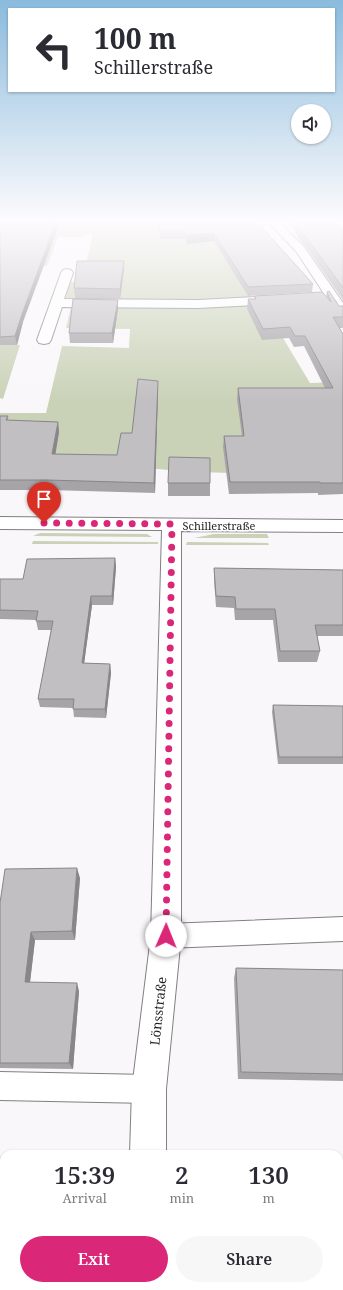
<!DOCTYPE html>
<html lang="en">
<head>
<meta charset="utf-8">
<style>
  :root { --surface:#fff; --page:#f7f7f7; --text:#2b2b33; --muted:#7c7c81; --accent:#db2777 }
  body { margin:0; font-family:"Noto Serif",serif; background:var(--page); color:var(--text); height:100vh; display:flex; flex-direction:column; font-size:15px; white-space:nowrap }
  * { box-sizing:border-box; margin:0 }
  p { font-size:13px; color:var(--muted) }
  .icon { flex:none; width:22px; height:22px; fill:none; stroke:currentColor; stroke-width:2; stroke-linecap:round; stroke-linejoin:round }
  .map { position:relative; flex:1; overflow:hidden }
  .drawer { position:absolute; left:0px; top:1150px; width:343px; height:140px; display:flex; flex-direction:column; background:var(--surface); border-radius:12px 12px 0 0; box-shadow:0 1px 3px #0004 }
  .drawer>* { flex:none }
  .guide { position:absolute; left:8px; top:8px; width:327px; height:84px; border-radius:0px; box-shadow:0 1px 3px #0004; background:#fff; color:var(--text); overflow:hidden }
  .buttons { position:absolute; left:291px; top:104px; display:grid; gap:8px }
  .buttons a { display:grid; place-items:center; width:40px; height:40px; border-radius:50%; background:var(--surface); box-shadow:0 1px 3px #0004; font-size:20px }
  .pin { position:absolute; display:grid; place-items:center; width:34px; height:34px; color:#fff; margin:-41px -17px; border-radius:50% 50% 50% 0; rotate:-45deg; box-shadow:0 0 4px #0007 }
  .pin .icon { rotate:45deg }
  .me { position:absolute; width:44px; margin:-22px; rotate:1deg; stroke-linejoin:round; filter:drop-shadow(0 0 3px #0008) }
  .turn { display:flex; align-items:center; gap:14px; height:84px; padding:0 20px; font-size:18px }
  .turn .icon { width:52px; height:52px; stroke-width:2.5 }
  .turn b { display:block; font-size:28px; line-height:34px }
  .eta { display:flex; justify-content:space-evenly; align-items:center; height:68px; text-align:center }
  .eta b { font-size:24px; font-weight:600; line-height:28px }
  .button { display:flex; gap:8px; margin-top:auto; padding:8px 20px }
  .button a { flex:1; height:46px; border-radius:24px; background:var(--accent); color:#fff; font-size:16px; font-weight:600; line-height:46px; text-align:center }
  .button a+a { background:var(--page); color:var(--text) }
  .map>svg:first-child { display:block }
  .green { fill:#c9d2b7 }
  .lines { fill:none; stroke-linecap:round; stroke-linejoin:round }
  .lane-casing { stroke:#827f82; stroke-width:2 }
  .street-casing { stroke:#827f82; stroke-width:2 }
  .lane { fill:#fff; fill-rule:evenodd }
  .street { fill:#fff; fill-rule:evenodd }
  .wall { fill:#a7a4a7 }
  .shaded-wall { fill:#888688 }
  .building { fill:#c2bfc2; stroke:#888688 }
  .route { stroke:#db2777; stroke-width:7; stroke-dasharray:0 12.6 }
  .labels { text-anchor:middle; dominant-baseline:central; stroke-width:3; stroke-linejoin:round; paint-order:stroke }
  .street-label { font-size:11px; fill:#201f20; stroke:#fff }
  .near-street-label { font-size:13px; fill:#201f20; stroke:#fff }
</style>
</head>
<body>
<div class="map">
<svg width="343" height="1290" viewBox="0 0 343 1290">
  <rect width="100%" height="100%" fill="#faf7fa"/>
  <path class="green" d="M0 222H188L184 240 187 243 219 241 252 300 65 303 69 282 122 283 124 268H85L93 234H84L83 237H58L47 266 0 265Z
    M269 301 283 338 310 383 343 382 247 473C183 473 119 467 56 455 37 452 19 446 0 441V413H46L62 346 129 348 130 329 66 328 72 303Z
    M0 345H20L3 399 0 398Z
    M40 533 147 534 152 537 33 536Z
    M214 534H267L269 538H194Z
    M33 541 158 542V544H32Z
    M187 542 268 543 269 545H186Z"/>
  <g class="lines">
    <defs>
      <path id="lane" d="M343 917V941L166 948 157 945 154 936 157 927 166 924Z
        M0 1072 149 1075 159 1079 163 1089 159 1099 149 1103 0 1100Z"/>
      <path id="street" d="M268 222H279L304 247 343 303V316L338 315 296 251Z
        M67 269 71 270 73 273 64 299 198 300 277 296 281 297 283 300 281 303 277 304 198 308 62 307 51 340 49 343 44 344 39 343 37 340 61 273 63 270Z
        M0 517 343 520V532L181 531V936L166 1089V1154H130L132 1089 151 936 162 530 0 529Z
        M125 1286H165L164 1290H124Z"/>
    </defs>
    <use href="#lane" class="lane-casing"/>
    <use href="#street" class="street-casing"/>
    <use href="#lane" class="lane"/>
    <use href="#street" class="street"/>
  </g>
  <path class="wall" d="M0 222 23 322 17 345H0Z
    M158 222H257L313 284 312 292 248 296 214 241 187 244 184 239H160Z
    M290 222H337L343 231V300L305 246 298 238Z
    M124 261V270L120 298H75L74 288Z
    M327 292 339 306H343V328H339L343 334V494L318 495V493L229 494 223 447 224 436H242L237 399 238 388H325L304 346 294 347 289 338 262 340 247 309 248 299H254L255 296H326Z
    M118 300V309L113 343H70L69 333Z
    M158 390 155 493 49 490H0V416H8V420L58 422 59 432 55 454 117 455 132 433Z
    M168 483H210V496H168Z
    M115 558 116 567 113 605H92L84 663 110 664 111 673 106 718 74 717 73 708 40 707 38 699 51 630H38L36 620 0 619V579H23Z
    M214 568 343 570V636H317L320 651 317 662H278L273 620H235L234 608 216 607 214 580Z
    M273 705 343 706V764H278L272 712Z
    M80 878 75 940H35L30 983 79 991 73 1069 0 1068V903Z
    M236 968 343 970V1081L238 1079 234 978Z
    M279 1286H339L343 1290H280Z"/>
  <path class="shaded-wall" d="M56 222H60L23 322 17 345 15 336 22 314Z
    M214 233V241L187 244V235Z
    M124 261V270L120 298V289Z
    M118 300V309L113 343 112 333Z
    M158 381V390L155 493 154 483Z
    M58 422 59 432 54 463 52 454Z
    M115 558 116 567 113 605 112 596Z
    M91 596 92 605 83 672 82 663Z
    M110 664 111 673 106 718 105 709Z
    M77 868 80 878 75 940 72 931Z
    M31 932 35 940 29 990 25 982Z
    M77 983 79 991 73 1069 69 1063Z"/>
  <path class="building" d="M0 222H56L22 314 15 336 0 337Z
    M159 222H257L313 284 248 287 214 233 187 235 184 231H160Z
    M295 222H337L343 231V288L306 237 299 229Z
    M77 261H124L120 289 74 288Z
    M329 291 339 306H343V317H333L343 334V483H320V482H230L224 436H244L238 388H333L305 336H295L290 327 263 329 248 299H256L255 296 322 292 331 302 327 292Z
    M73 299 118 300 112 333H69Z
    M138 379 158 381 154 483 47 480H0V416H8L6 420 58 422 52 454 117 455 121 433H132Z
    M169 457 210 458V483H168Z
    M115 558 112 596H91L82 663 110 664 105 709H73L74 699H38L53 621H36L38 611 0 610V579H23L27 559Z
    M214 568 343 570V625H315L320 651H280L275 609H236L235 597 216 596Z
    M273 705 343 706V757H279Z
    M77 868 72 931 31 932 25 982 77 983 69 1063H0V903L5 869Z
    M236 968 343 970V1074L241 1072Z
    M339 1197H343V1290H284V1286H339Z"/>
  <linearGradient id="sky" x2="0" y2="1"><stop stop-color="#8abbdd"/><stop offset="0.55" stop-color="#fdfbfd"/><stop offset="1" stop-color="#fdfbfd" stop-opacity="0"/></linearGradient>
  <rect width="343" height="402" fill="url(#sky)"/>
  <g class="lines">
    <path class="route" d="M44 523 172 524 166 936"/>
  </g>
  <g class="labels">
    <g class="street-label">
      <text x="219" y="525">Schillerstraße</text>
    </g>
    <g class="near-street-label">
      <text transform="translate(158 1011) rotate(-84)">Lönsstraße</text>
    </g>
  </g>
</svg>
<div class="buttons">
<a><svg class="icon" aria-label="sound" viewBox="0 0 24 24"><path d="M4 9h4l5-4v14l-5-4H4zM17 9q2 3 0 6"/></svg></a>
</div>
<div class="pin" style="left:44px;top:523px;background:#d93025"><svg class="icon" aria-label="arrive" viewBox="0 0 24 24"><path d="M6 21V4h12l-3 4 3 4H6"/></svg></div>
<svg class="me" style="left:166px;top:936px" viewBox="-20 -20 40 40"><circle r="19" fill="#fff"/><path d="M0-13L10 11 0 6-10 11z" fill="#db2777"/></svg>
<div class="guide">
<div class="turn"><svg class="icon" aria-label="left" viewBox="0 0 24 24"><path d="M17 20v-9H6M10 6l-5 5 5 5"/></svg><div><b>100 m</b>Schillerstraße</div></div>
</div>
<section class="drawer">
<div class="eta">
<div><b>15:39</b><p>Arrival</p></div>
<div><b>2</b><p>min</p></div>
<div><b>130</b><p>m</p></div>
</div>
<div class="button"><a>Exit</a><a>Share</a></div>
</section>
</div>
</body>
</html>
